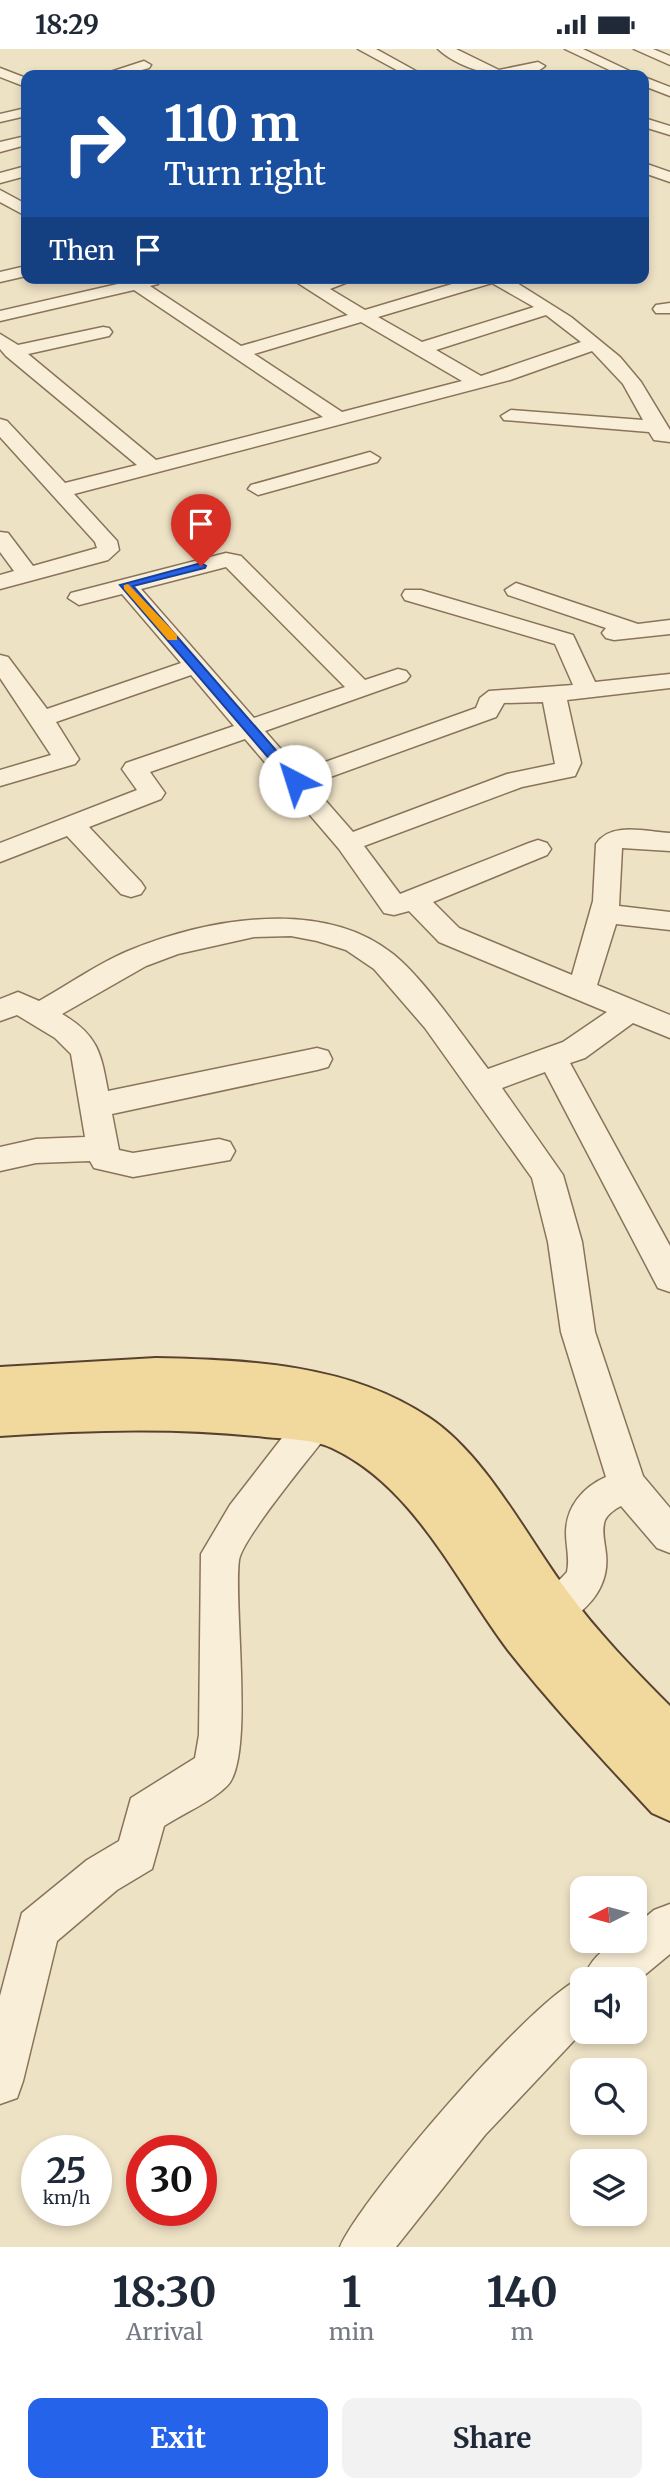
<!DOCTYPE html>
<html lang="en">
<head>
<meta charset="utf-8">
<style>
  :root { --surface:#fff; --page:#f2f2f3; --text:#1f2937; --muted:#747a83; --accent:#2563eb }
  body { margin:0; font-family:Merriweather,serif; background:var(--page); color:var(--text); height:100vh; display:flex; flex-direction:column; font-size:26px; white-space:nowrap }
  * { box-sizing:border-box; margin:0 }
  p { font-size:23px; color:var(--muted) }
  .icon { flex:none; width:38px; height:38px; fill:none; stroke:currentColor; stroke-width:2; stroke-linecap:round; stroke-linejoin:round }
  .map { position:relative; height:2198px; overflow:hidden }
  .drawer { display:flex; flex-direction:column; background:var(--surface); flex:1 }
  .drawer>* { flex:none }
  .guide { position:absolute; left:21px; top:21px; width:628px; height:214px; border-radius:14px; box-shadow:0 4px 10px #0003; background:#1a4fa0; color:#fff; overflow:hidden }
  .needle { width:46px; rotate:264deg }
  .buttons { position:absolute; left:570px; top:1827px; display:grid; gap:14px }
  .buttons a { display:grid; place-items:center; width:77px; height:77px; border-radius:14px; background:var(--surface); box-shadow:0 4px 10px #0003; font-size:35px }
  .speed { position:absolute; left:21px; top:2086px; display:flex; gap:14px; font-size:35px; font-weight:700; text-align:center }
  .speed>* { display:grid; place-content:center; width:91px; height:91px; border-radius:50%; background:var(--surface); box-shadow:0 4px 10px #0003; line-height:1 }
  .speed small { font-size:18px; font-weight:400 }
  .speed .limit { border:10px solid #d22; background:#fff; color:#111 }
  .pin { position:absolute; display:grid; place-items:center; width:60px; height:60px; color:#fff; margin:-72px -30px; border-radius:50% 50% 50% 0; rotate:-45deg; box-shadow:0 0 7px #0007 }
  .pin .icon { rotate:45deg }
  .me { position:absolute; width:77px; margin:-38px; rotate:320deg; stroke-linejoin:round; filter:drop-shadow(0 0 5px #0008) }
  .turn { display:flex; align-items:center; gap:24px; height:147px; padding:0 28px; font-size:32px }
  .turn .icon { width:91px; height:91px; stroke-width:2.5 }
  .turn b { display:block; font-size:49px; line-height:60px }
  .then { display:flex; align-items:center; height:66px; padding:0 28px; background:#0003; gap:14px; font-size:26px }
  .eta { display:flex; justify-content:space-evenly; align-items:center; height:119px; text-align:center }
  .eta b { font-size:42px; font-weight:700; line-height:49px }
  .action { display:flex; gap:14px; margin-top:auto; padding:14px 28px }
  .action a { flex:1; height:80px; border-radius:14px; background:var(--accent); color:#fff; font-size:28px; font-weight:700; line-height:80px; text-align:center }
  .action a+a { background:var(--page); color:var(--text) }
  .status { display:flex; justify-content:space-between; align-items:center; height:49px; padding:0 35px; background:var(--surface); direction:ltr }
  .status svg { height:19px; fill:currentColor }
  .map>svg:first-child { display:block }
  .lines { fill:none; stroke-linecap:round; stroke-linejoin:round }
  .street-casing { stroke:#89745b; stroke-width:3 }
  .primary-casing { stroke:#57422f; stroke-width:4 }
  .street { fill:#f9efd8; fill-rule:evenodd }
  .primary { fill:#f1d89d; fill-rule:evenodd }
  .route { fill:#2563eb; stroke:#184099; stroke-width:2 }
  .slow { fill:#f59e0b }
</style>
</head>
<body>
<div class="status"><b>18:29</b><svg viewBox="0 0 49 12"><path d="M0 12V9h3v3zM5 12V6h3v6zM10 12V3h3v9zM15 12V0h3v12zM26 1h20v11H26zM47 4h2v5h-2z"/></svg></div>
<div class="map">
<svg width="670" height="2198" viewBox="0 0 670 2198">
  <rect width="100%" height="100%" fill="#eee2c5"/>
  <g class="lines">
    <defs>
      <path id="street" d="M358 0H376L423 26H406Z
        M438 0H456L499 21 538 13 545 17C520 39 459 21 438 0Z
        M565 0H583L638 26H620Z
        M634 0H653L670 7V16Z
        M144 12 151 16 149 19 123 26H101Z
        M0 19 26 29V38L0 28Z
        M644 28 670 38V47L644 37Z
        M26 59V67L0 73V65Z
        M644 69 670 77V86L644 78Z
        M26 87V96L0 103V93Z
        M644 114 670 123V133L644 124Z
        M26 117V127L0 134V124Z
        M0 141 26 155V167L0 153Z
        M26 217V227L0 233V223Z
        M119 229H159L158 235 150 237 241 297 348 266 290 229H311L317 233 330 229H358L330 240 365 261 472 229H509L571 268 620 308 641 333 670 381V393L654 391 649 383 504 371 501 367 511 361 643 371 623 335 592 302 510 331 74 445 117 492 119 501 108 511 0 540V526L14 522 0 503V483L8 484 33 517 97 499 95 493 0 388V370L7 372 65 434 137 416 6 307 0 300V285L18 296 103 278 109 279 112 283 109 287 28 305 156 411 323 368 134 241 0 272V262L122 234ZM492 234 534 258 422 293 378 268ZM546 266 581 293 481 327 436 301ZM361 273 462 332 342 363 254 305Z
        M670 254V264H656L653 260 656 256Z
        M370 403 380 409 377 413 258 446 248 440 251 436Z
        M226 504 241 507 365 631 398 620 406 622 410 627 406 632 265 682 300 722 476 659 480 649 489 642 573 636 555 595 405 551 402 546 405 541H421L573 586 595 633 670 625V639L567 651 581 714 575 727 522 738 364 797 400 845 529 794 538 791 547 794 551 800 547 806 433 853 459 879 572 926 593 852 596 795C611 772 647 783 670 784V802L622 799 619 857 670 863V881L616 875 597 936 670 966V989L633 974 585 1009 570 1014 670 1197V1243L658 1239 545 1023 502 1039 563 1126 582 1193 595 1283 643 1427 670 1459V1504L657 1499 621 1457C615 1460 608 1465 605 1471 601 1482 605 1494 606 1505 610 1541 583 1567 552 1580L538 1574 532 1561C540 1544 555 1537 567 1523 570 1510 566 1497 566 1484 566 1458 583 1438 606 1428L561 1283 548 1193 532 1129 425 979 374 920 346 901 317 892 291 887 254 888 178 905 146 917 62 965C98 986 101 1004 108 1042L317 999 328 1002 332 1010 328 1018 317 1021 112 1065 119 1101 133 1104 219 1090 230 1093 235 1102 230 1111 133 1128 94 1119 90 1112 36 1114 0 1122V1098L36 1090 85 1088 71 1005 55 989 17 966 0 972V950L18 943 39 952C68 936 97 915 128 902 205 870 322 848 393 905 425 931 462 986 488 1020L563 993 607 963 439 893 409 862 394 866 384 864 339 800 245 690 150 723 165 744 161 750 89 778 141 833 145 839 141 845 131 848 121 845 67 787 0 813V794L137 741 122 720 126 714 234 677 191 626 56 673 79 710 75 715 0 737V721L51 706 0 629V606L8 608 47 660 181 614 122 545 79 556 68 549 71 544ZM226 518 345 638 254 669 141 540ZM543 653 555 715 507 725 353 783 311 735 496 668 504 654Z
        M516 534 638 575 670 571V585L614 591 606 589 602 584 606 579 508 546 505 541Z
        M315 1358 328 1363 333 1374 328 1385C311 1407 242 1490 239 1511 233 1554 255 1710 227 1737 211 1753 184 1764 164 1777L152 1820 117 1841 57 1892 23 2032 17 2049 0 2055V1947L22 1864 87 1811 119 1792 131 1749 195 1709 199 1686 201 1505 230 1456 302 1363Z
        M670 1855V1905L635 1934V1930H583V1982L485 2086 396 2198H340C360 2150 538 1942 584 1928 593 1905 611 1892 635 1892V1877L654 1861Z"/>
      <path id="primary" d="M156 1309C248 1311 349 1315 428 1368 486 1406 526 1487 567 1542 598 1584 634 1621 670 1657V1772L652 1764C603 1711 553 1658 508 1601 456 1532 415 1438 332 1399 313 1390 286 1390 265 1388 176 1378 89 1381 0 1387V1318Z"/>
    </defs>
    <use href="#street" class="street-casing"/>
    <use href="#primary" class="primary-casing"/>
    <use href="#street" class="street"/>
    <use href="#primary" class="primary"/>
  </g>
  <path class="route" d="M201 514 206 517 205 519 133 537 300 729V735H291L120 536Z"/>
  <path class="slow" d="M128 535 177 586V591H168L124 540V536Z"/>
</svg>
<div class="buttons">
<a><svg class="needle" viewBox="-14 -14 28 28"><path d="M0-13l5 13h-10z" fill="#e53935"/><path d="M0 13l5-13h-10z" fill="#747a83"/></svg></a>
<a><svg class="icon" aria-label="sound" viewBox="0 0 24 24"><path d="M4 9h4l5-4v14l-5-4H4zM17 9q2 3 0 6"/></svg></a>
<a><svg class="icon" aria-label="search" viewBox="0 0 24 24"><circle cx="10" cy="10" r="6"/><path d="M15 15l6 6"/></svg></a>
<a><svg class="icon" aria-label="layers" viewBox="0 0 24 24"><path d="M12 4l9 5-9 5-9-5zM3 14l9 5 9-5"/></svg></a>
</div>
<div class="speed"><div>25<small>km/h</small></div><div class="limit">30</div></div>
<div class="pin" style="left:201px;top:517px;background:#d93025"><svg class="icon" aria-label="arrive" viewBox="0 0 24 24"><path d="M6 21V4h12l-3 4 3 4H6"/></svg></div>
<svg class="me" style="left:295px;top:732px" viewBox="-20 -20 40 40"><circle r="19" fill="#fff"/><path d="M0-13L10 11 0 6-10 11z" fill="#2563eb"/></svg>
<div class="guide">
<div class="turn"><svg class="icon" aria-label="right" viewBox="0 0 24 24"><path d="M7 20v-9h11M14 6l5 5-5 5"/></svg><div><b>110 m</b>Turn right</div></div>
<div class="then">Then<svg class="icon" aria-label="arrive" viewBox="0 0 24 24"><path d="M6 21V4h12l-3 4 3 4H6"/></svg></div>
</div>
</div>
<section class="drawer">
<div class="eta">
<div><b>18:30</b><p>Arrival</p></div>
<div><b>1</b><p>min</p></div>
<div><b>140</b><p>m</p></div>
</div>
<div class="action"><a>Exit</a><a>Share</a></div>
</section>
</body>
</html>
